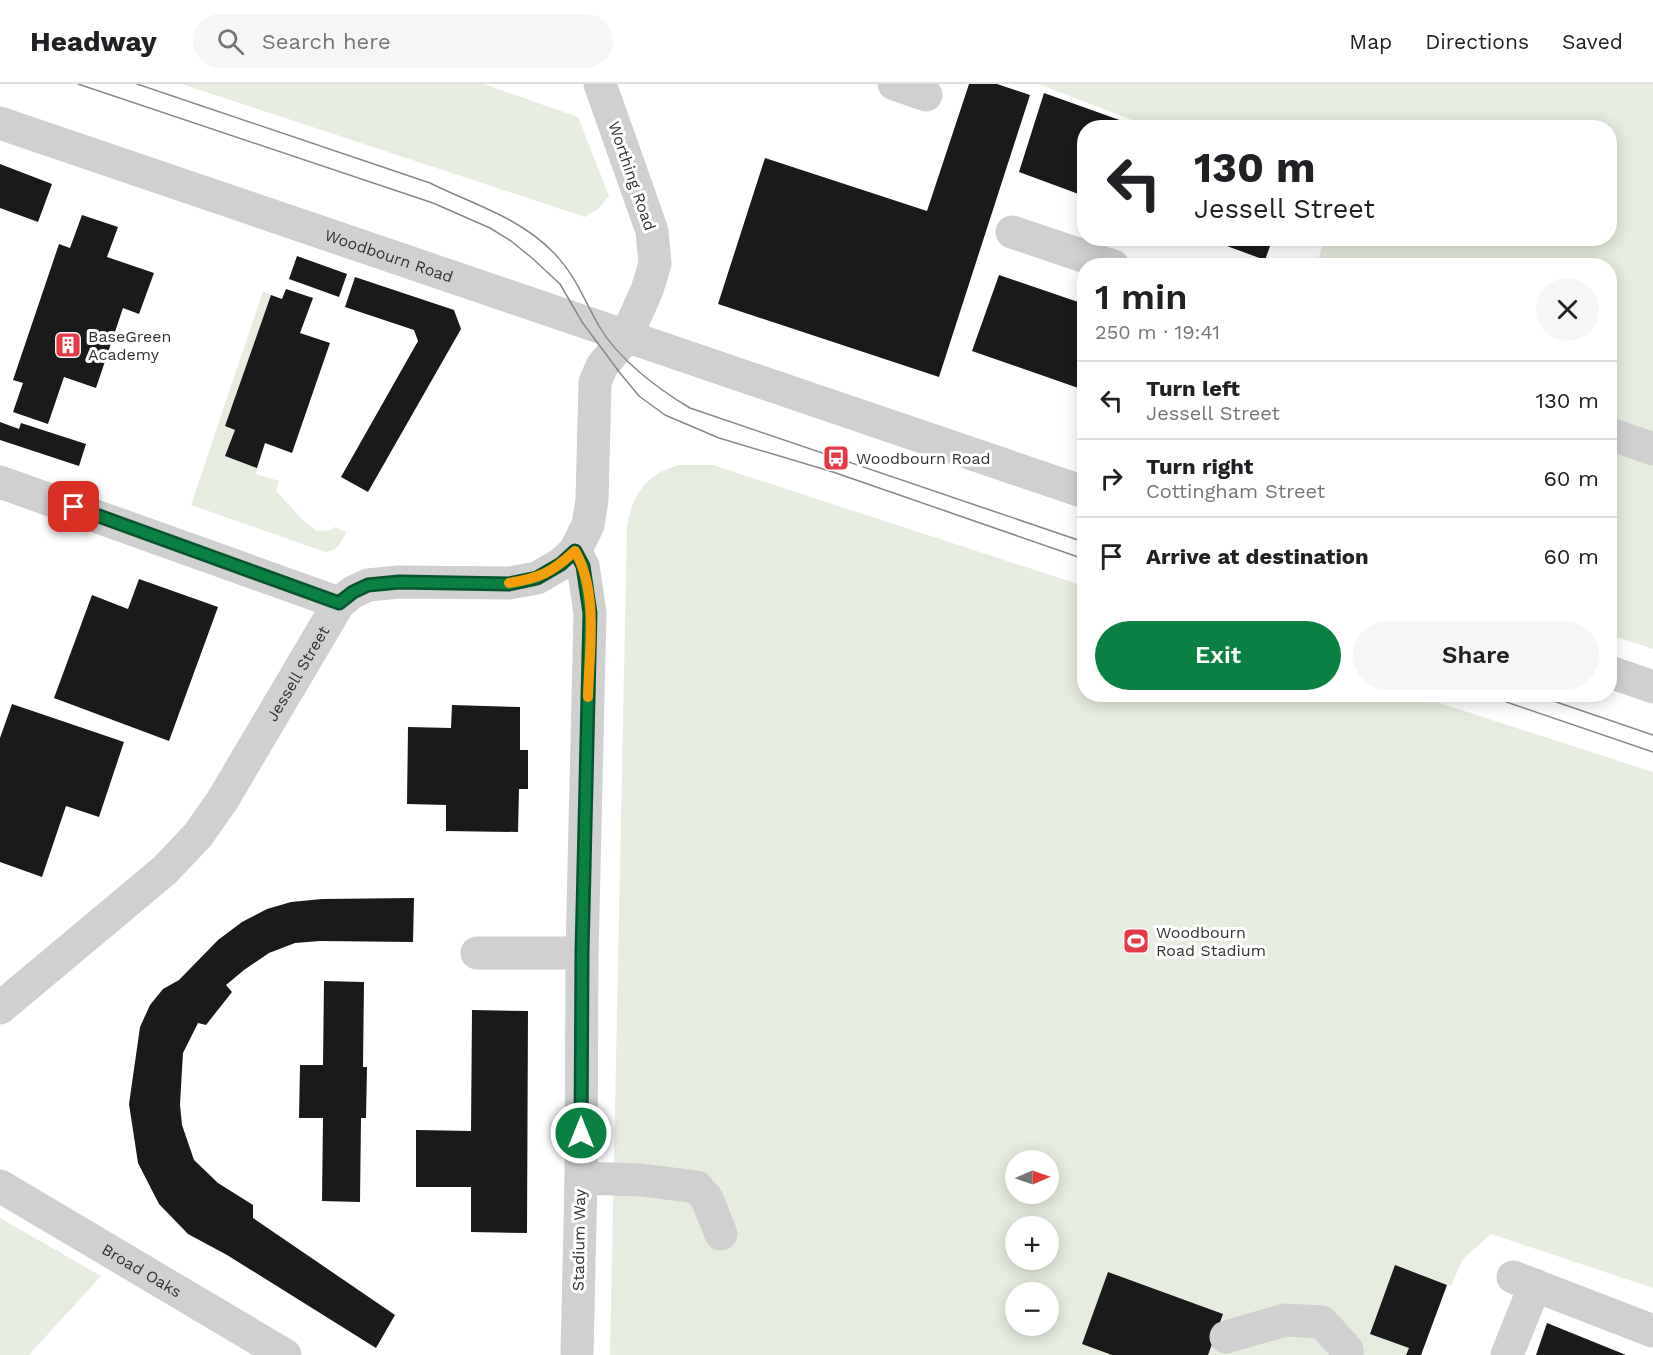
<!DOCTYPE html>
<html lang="en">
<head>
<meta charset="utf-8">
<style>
  :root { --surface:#fff; --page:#f6f6f6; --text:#202124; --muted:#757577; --line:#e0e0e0; --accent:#0b8043 }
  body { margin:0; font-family:"Work Sans",sans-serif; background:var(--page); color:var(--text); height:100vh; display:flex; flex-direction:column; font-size:22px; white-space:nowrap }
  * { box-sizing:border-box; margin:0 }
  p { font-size:20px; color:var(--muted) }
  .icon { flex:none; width:33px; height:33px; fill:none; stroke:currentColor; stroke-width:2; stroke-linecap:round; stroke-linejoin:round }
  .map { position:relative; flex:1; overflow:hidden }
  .panel { position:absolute; left:1077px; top:174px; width:540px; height:444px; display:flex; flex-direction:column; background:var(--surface); border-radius:24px; box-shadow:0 3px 15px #0003 }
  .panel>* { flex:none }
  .guide { position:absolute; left:1077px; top:36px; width:540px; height:126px; border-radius:24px; box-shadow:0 3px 15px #0003; background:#fff; color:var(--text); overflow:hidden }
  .needle { width:39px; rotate:88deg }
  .controls { position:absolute; left:1005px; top:1066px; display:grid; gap:12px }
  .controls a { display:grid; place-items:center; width:54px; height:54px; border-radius:50%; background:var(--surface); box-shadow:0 3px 15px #0003; font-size:30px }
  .pin { position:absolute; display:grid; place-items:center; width:51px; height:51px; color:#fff; margin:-26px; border-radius:12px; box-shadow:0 3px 9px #0006 }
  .me { position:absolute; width:66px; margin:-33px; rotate:0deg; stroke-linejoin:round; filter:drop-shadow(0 0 4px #0008) }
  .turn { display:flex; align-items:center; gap:21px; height:126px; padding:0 18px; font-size:27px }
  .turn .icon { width:78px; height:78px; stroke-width:2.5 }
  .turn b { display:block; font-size:42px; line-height:51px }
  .round { display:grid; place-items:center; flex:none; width:63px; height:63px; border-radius:32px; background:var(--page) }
  .headline { display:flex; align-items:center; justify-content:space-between; height:102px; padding:0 18px }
  h1 { font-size:36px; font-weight:600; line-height:45px }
  .button { display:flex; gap:12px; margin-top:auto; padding:12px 18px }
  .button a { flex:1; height:69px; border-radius:36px; background:var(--accent); color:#fff; font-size:24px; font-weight:600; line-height:69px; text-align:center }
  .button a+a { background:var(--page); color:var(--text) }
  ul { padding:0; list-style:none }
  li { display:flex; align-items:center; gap:18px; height:78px; padding:0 18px; border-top:2px solid var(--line) }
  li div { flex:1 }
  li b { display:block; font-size:22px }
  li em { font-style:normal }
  header { display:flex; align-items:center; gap:36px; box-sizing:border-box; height:84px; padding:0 30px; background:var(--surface); border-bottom:2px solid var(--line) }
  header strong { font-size:28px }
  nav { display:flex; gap:33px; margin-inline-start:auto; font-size:21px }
  .search { width:420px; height:54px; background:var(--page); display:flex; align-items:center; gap:15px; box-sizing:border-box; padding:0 21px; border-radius:33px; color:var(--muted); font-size:22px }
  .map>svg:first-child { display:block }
  .green { fill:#e6ecdf; fill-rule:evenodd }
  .building { fill:#1a1a1a }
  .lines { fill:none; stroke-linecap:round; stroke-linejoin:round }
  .minor { stroke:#d0d0d0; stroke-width:33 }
  .tram { stroke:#888; stroke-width:1.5 }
  .route-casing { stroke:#07532c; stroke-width:15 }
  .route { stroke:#0b8043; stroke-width:10 }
  .slow { stroke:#f59e0b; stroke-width:10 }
  .labels { text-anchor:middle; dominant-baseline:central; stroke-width:6; stroke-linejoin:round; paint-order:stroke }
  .street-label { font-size:16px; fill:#333; stroke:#fff }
  .poi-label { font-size:16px; fill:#333; stroke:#fff; text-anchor:start }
</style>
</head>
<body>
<header>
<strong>Headway</strong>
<div class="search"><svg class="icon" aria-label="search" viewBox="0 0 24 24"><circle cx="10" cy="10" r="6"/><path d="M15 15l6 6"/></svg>Search here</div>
<nav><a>Map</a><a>Directions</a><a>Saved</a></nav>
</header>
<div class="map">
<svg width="1653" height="1271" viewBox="0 0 1653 1271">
  <rect width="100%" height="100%" fill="#fff"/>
  <path class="green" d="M182 0H484L578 33 609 112 598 125 585 133Z
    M1038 0H1653V565L1610 551V182L1317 181 1324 155 1610 154V44L1151 43Z
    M263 207 271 211 225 342 235 346 225 372 257 384 256 390 279 397 276 407 301 434 316 447 331 446 335 443 346 448C341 459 338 467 325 468L191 421Z
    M679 381H713L1084 502V610L1415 611 1653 688V1204L1491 1150 1463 1175 1451 1202 1447 1201 1421 1271H610L627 442C632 411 647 389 679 381ZM1016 1077H1048V1110H1016ZM1016 1143H1048V1176H1016ZM1016 1209H1048V1242H1016Z
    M0 1134 101 1192 29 1271H0Z"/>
  <path class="building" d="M969 0H997L1030 11 939 293 718 220 765 74 927 127Z
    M1044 9 1139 43 1084 44V112L1019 88Z
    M0 80 52 100 38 138 0 124Z
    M82 131 118 143 107 173 154 189 139 230 123 224 96 304 64 293 48 340 13 328 23 299 13 296 59 160 70 164Z
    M1205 154H1273L1265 176Z
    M297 172 347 190 339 213 289 195Z
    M999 191 1084 220V306L972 267Z
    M355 193 454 226 461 245 368 408 341 393 418 257 414 246 345 223Z
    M286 205 313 214 300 249 330 259 292 369 265 359 257 384 225 372 235 346 225 342 271 211 282 215Z
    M0 338 19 345 21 339 86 360 79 382 0 356Z
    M139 495 218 523 169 657 54 614 92 511 128 525Z
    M12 620 124 658 99 733 66 722 42 793 0 778V654Z
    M452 621 520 623V666H528V705H519L518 748 446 747V721L407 720 408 643 451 644Z
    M414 814 413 858 320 857 295 859 269 869 244 886 226 901 232 908 206 941 198 939 183 969 182 985 180 1021 182 1041 194 1076 218 1099 253 1121V1134L395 1231 376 1264 227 1171 188 1150 159 1120 138 1079 129 1020 140 943 150 921 163 905 179 896 218 856 242 838 267 825 291 818 322 815Z
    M324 897 364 898 363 983H367L366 1034H361L360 1118 322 1117 323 1034H299L300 981H323Z
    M472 926 528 927 527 1149 471 1148V1103H416V1046L471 1047Z
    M1395 1181 1447 1201 1421 1271H1406L1409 1264 1370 1250Z
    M1108 1188 1223 1230 1208 1271H1112L1082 1260Z
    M1547 1239 1626 1271H1536Z"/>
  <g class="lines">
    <g class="minor">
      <path d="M894 0 926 11"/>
      <path id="s1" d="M0 39 1084 408"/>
      <path d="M1012 148 1113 182"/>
      <path d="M1610 350 1653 365"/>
      <path d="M0 398 339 519"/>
      <path d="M575 467 583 482 590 529 582 869 581 1094 577 1271"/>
      <path d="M1610 588 1653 603"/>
      <path d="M477 869H582"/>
      <path id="s2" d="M0 924 165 786 198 751 222 717 339 519 353 508 368 501 399 498 509 499 537 494 561 480 575 467 588 441 592 416 595 298 602 282 626 253 647 206 655 180 652 147 600 0"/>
      <path d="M581 1094 641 1096 697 1103 707 1115 721 1150"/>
      <path id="s3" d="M0 1102 285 1271"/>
      <path d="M1513 1193 1653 1247"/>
      <path d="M1226 1253 1285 1236 1322 1238 1347 1266V1271"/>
      <path d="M1507 1271 1535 1201"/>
    </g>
    <path class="tram" d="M78 0 433 119 490 144 511 157 532 174 560 200 582 238 620 289 639 312 665 331 719 354 833 388 1084 475
      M137 0 430 99C472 120 519 133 553 168 575 190 584 216 599 242 618 275 658 305 690 324L1084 458
      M1483 610 1653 668
      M1533 610 1653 651"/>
  </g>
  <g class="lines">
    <defs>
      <path id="route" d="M74 423 339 519 353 508 368 501 399 498 509 500 537 494 561 480 575 467 583 482 590 529 582 869 581 1049"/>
    </defs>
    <use href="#route" class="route-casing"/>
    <use href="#route" class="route"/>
    <path class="slow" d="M509 499C540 494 551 489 575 467 599 509 589 567 588 613"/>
  </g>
  <defs>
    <symbol id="building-square" viewBox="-11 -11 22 22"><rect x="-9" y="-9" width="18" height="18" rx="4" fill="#e63946" stroke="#fff"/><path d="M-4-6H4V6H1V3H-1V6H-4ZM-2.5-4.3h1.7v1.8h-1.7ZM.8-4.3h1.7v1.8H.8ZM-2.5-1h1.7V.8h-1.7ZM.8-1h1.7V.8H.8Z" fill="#fff"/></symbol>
    <symbol id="bus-square" viewBox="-11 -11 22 22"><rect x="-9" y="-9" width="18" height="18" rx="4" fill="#e63946" stroke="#fff"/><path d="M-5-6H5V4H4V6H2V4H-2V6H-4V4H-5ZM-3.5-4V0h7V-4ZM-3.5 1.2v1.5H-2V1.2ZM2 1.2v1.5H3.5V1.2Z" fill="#fff"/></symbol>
    <symbol id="stadium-square" viewBox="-11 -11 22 22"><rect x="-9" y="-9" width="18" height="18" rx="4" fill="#e63946" stroke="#fff"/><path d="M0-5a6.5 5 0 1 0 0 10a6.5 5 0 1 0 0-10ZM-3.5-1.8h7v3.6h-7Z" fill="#fff"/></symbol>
  </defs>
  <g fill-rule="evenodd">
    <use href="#building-square" x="53" y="246" width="30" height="30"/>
    <use href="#bus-square" x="821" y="359" width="30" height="30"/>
    <use href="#stadium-square" x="1121" y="842" width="30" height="30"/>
  </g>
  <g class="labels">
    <g class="street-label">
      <text transform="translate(632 92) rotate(71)">Worthing Road</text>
      <text stroke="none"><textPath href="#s1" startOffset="411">Woodbourn Road</textPath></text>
      <text stroke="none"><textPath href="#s2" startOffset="453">Jessell Street</textPath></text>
      <text transform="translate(579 1156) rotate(-89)">Stadium Way</text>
      <text stroke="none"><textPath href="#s3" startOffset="165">Broad Oaks</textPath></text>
    </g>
    <g class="poi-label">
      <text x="88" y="252">BaseGreen<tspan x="88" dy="18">Academy</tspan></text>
      <text x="856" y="374">Woodbourn Road</text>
      <text x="1156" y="848">Woodbourn<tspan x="1156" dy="18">Road Stadium</tspan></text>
    </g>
  </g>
</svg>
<div class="controls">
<a><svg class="needle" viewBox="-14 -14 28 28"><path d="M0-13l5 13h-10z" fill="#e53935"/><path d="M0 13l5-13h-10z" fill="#757577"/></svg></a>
<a>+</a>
<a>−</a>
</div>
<div class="pin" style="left:74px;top:423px;background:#d93025"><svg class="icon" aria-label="arrive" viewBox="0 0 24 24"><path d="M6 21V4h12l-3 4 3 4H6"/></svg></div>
<svg class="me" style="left:581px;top:1049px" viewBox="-20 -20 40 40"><circle r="17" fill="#0b8043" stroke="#fff" stroke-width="3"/><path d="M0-11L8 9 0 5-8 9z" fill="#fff"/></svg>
<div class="guide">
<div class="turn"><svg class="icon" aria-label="left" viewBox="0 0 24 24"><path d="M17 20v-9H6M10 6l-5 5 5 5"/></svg><div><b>130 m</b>Jessell Street</div></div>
</div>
<section class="panel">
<div class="headline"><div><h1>1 min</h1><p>250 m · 19:41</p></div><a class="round"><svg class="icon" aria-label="close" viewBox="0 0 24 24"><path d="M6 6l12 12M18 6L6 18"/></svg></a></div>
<ul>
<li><svg class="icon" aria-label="left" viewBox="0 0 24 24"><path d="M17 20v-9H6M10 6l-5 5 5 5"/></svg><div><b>Turn left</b><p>Jessell Street</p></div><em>130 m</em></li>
<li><svg class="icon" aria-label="right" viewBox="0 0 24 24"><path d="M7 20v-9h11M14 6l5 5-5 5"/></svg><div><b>Turn right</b><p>Cottingham Street</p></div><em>60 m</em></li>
<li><svg class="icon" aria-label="arrive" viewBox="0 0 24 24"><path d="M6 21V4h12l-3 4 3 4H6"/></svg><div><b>Arrive at destination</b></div><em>60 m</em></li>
</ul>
<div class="button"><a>Exit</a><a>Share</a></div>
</section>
</div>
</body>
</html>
